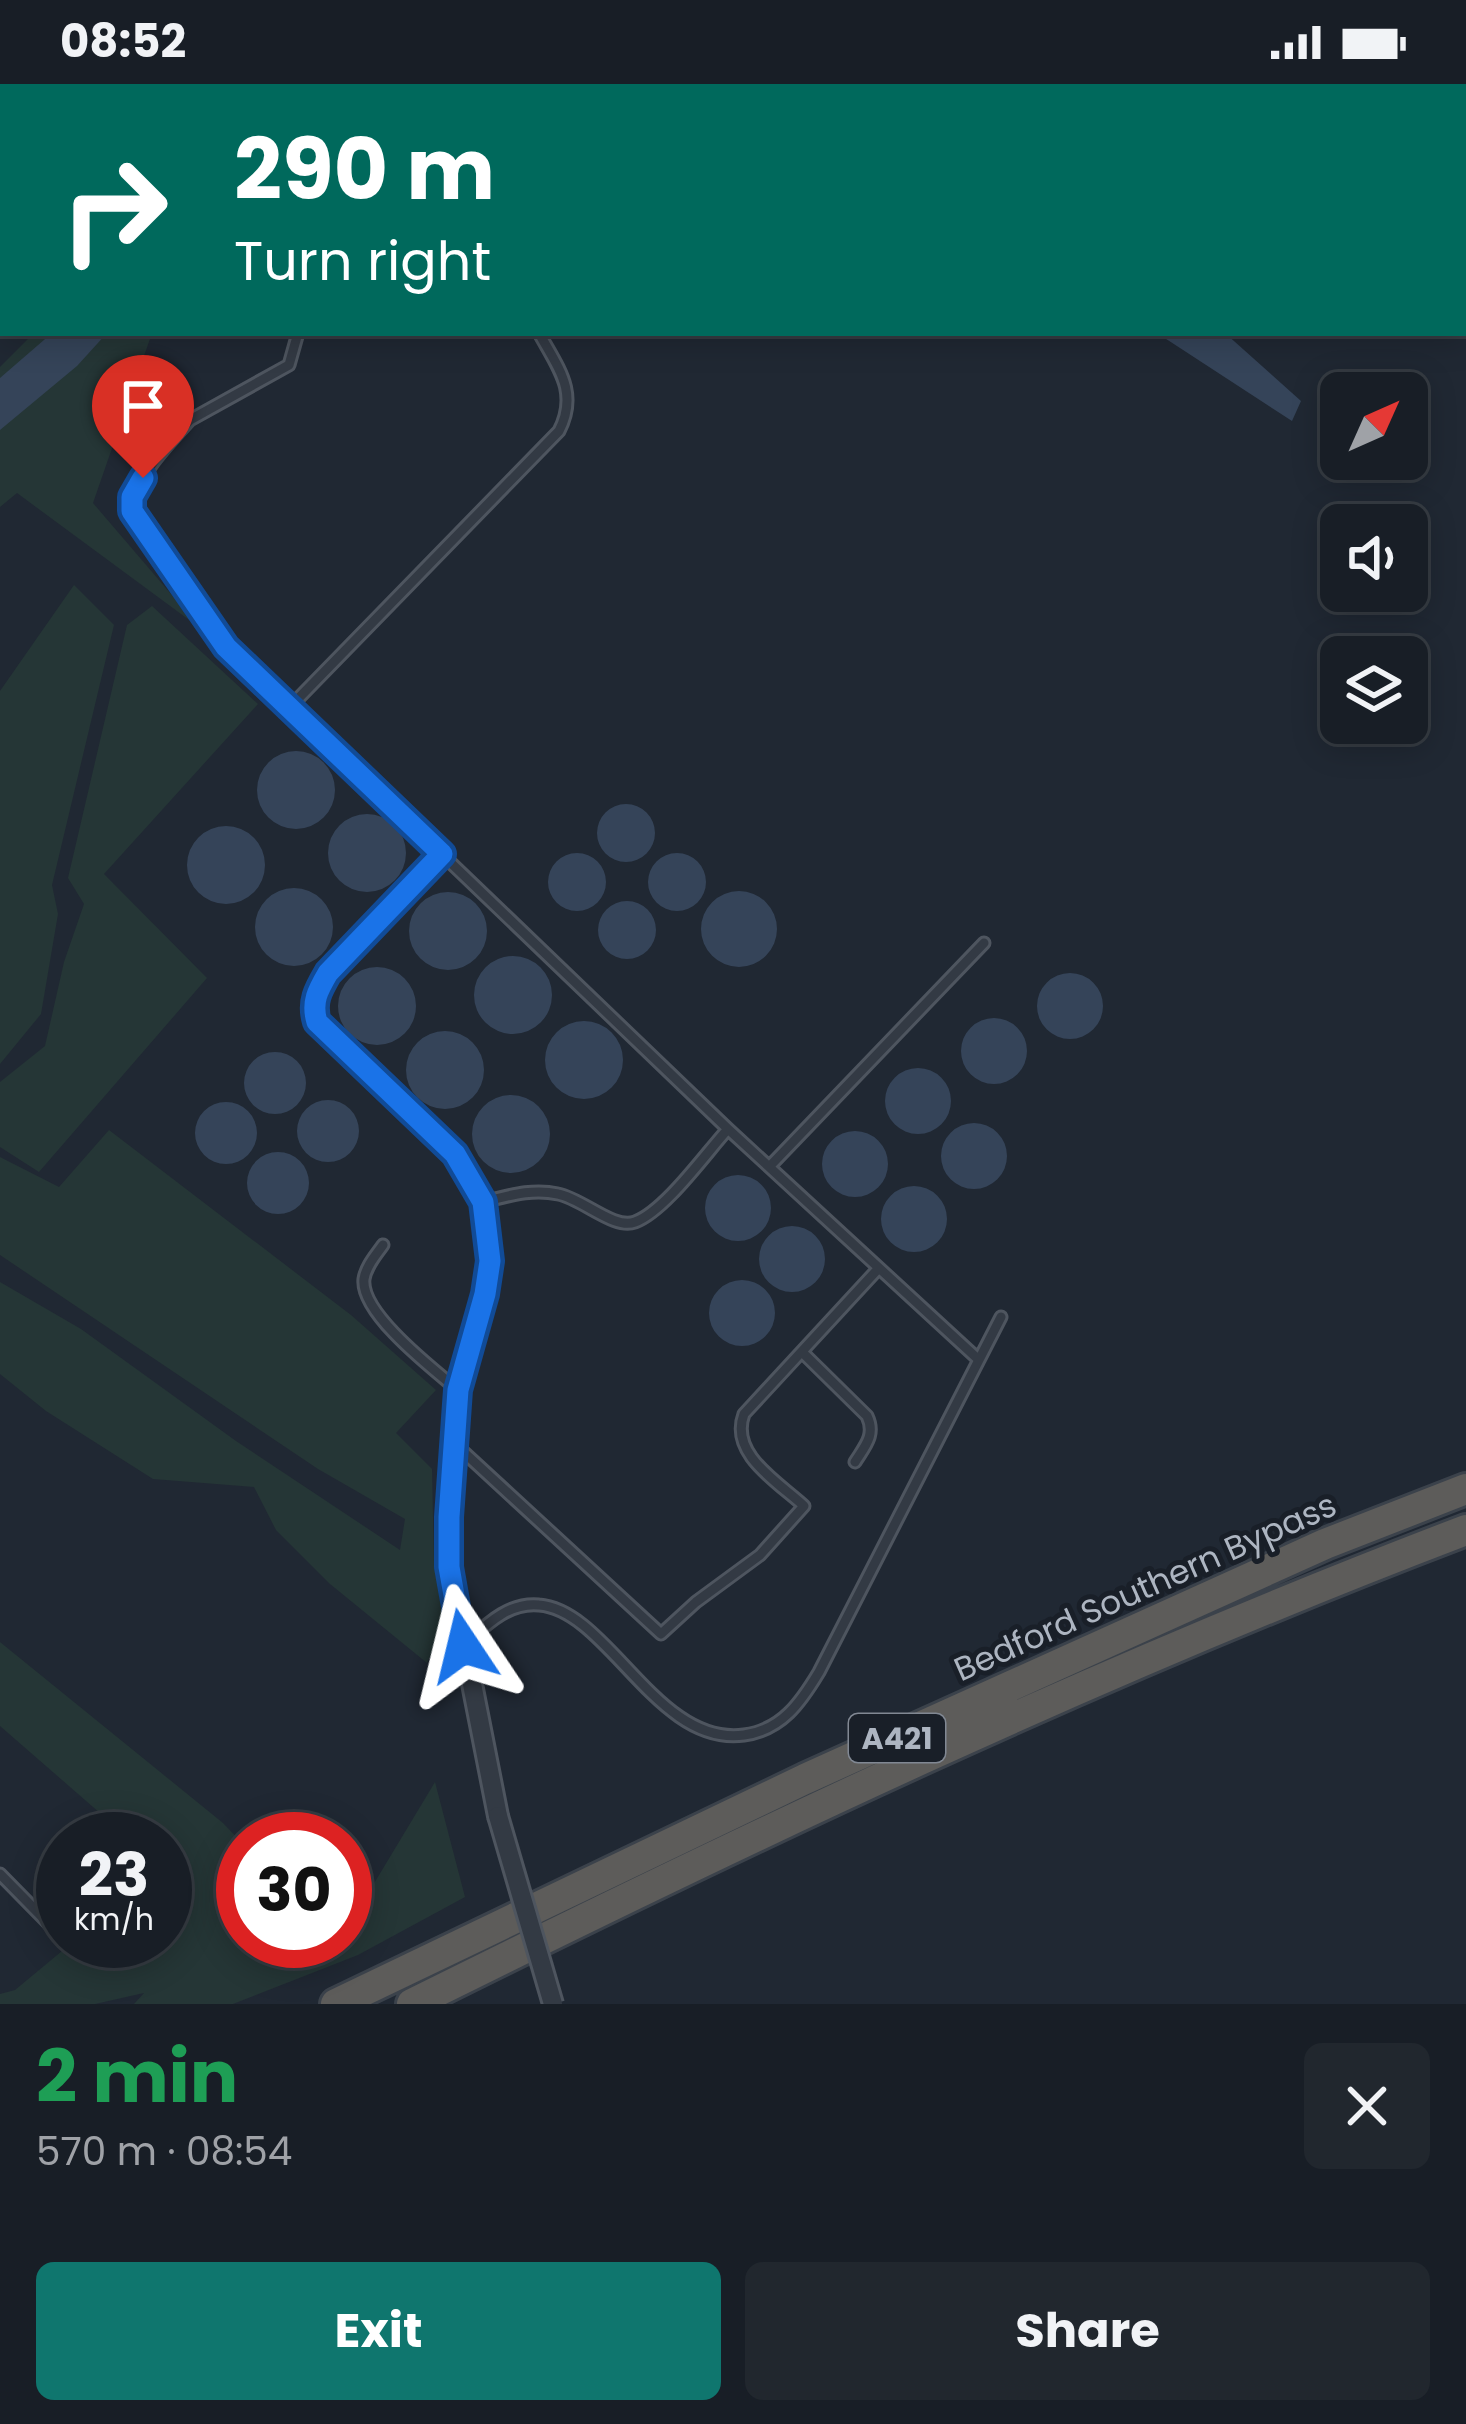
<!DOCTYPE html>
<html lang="en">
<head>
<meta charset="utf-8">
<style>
  :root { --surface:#181e26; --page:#21272e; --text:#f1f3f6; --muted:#9fa2a7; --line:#363c43; --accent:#0f766e }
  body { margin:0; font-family:Poppins,sans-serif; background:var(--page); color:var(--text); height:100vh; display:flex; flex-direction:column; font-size:45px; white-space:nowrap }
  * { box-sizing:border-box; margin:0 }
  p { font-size:39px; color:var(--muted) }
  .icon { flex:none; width:66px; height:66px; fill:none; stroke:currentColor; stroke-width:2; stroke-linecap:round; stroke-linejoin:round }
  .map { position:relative; height:1920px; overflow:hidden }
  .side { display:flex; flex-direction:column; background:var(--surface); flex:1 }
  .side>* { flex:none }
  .hud { position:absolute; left:0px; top:0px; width:1467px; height:252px; box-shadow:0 6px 30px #0003,0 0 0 3px var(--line); background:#00695c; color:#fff; overflow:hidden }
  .needle { width:78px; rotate:45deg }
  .buttons { position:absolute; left:1320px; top:288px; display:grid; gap:24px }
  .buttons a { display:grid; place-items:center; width:108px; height:108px; border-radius:18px; background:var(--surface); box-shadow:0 6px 30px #0003,0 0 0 3px var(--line); font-size:60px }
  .speed { position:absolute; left:36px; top:1728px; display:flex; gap:24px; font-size:60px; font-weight:700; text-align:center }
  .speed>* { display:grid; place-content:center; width:156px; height:156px; border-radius:50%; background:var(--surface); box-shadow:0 6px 30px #0003,0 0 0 3px var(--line); line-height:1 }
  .speed small { font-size:30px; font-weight:400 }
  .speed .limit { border:18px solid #d22; background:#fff; color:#111 }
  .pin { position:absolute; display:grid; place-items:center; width:102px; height:102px; color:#fff; margin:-123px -51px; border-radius:50% 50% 50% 0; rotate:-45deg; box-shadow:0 0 12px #0007 }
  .pin .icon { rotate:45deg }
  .me { position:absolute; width:132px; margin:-66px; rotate:350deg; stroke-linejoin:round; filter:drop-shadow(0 0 9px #0008) }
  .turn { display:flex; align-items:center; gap:42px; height:252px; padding:0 36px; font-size:54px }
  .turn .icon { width:156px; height:156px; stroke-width:2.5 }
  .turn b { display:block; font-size:84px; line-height:102px }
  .round { display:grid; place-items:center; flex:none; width:126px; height:126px; border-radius:18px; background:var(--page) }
  .head { display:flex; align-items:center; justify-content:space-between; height:204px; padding:0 36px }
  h1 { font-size:72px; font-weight:700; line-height:90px; color:#1e9e55 }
  .cta { display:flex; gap:24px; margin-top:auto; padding:24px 36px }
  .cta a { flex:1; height:138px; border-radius:18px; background:var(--accent); color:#fff; font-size:48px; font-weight:700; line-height:138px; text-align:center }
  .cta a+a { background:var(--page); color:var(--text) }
  .status { display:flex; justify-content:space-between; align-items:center; height:84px; padding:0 60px; background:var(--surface); direction:ltr }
  .status svg { height:33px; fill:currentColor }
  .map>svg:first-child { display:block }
  .green { fill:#253636 }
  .water { fill:#354459 }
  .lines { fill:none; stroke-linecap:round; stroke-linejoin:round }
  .service-casing { stroke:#4e555f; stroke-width:15 }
  .minor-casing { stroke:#4e555f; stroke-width:24 }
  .trunk-casing { stroke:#3b424b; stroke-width:36 }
  .service { stroke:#333a44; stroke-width:9 }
  .minor { stroke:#333a44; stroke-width:18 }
  .trunk { stroke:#5d5c5a; stroke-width:30 }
  .minor-bridge-casing { stroke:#4e555f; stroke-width:24; stroke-linecap:butt }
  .minor-bridge { stroke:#333a44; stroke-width:18 }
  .route-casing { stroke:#114b97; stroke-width:30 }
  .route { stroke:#1a73e8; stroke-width:21 }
  .labels { text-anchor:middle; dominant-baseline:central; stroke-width:10; stroke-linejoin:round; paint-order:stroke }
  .shield { fill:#191f28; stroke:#818893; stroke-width:3 }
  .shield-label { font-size:30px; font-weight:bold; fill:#adb5c1 }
  .street-label { font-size:33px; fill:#adb5c1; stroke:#191f28 }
</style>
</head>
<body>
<div class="status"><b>08:52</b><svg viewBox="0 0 49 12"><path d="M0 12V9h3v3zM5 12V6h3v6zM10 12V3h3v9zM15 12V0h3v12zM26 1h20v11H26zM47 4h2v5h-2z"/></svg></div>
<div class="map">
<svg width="1466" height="1920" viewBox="0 0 1466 1920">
  <rect width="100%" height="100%" fill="#202833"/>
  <path class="green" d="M34 249H152L93 419 200 544 17 409 0 423V283Z
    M74 501 114 541 52 801 58 830 41 930 0 980V607Z
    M152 522 258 620 104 790 207 894 39 1088 0 1063V998L45 962 64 878 84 820 68 794 127 541Z
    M109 1046 351 1231 436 1306 396 1349 432 1385 434 1482 445 1540 427 1579 330 1500 276 1446 254 1403 153 1395 46 1327 0 1290V1198L81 1245 236 1357 400 1466 405 1435 318 1385 0 1171V1073L59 1103Z
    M0 1558 223 1739 243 1760V1857H345V1841H349L435 1698 465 1813 358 1871 233 1920H134L144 1909 95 1920H0V1910L15 1906 62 1867 138 1871 150 1857H165V1840L176 1827 165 1811V1755H125L116 1743 0 1642Z"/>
  <path class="water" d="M52 249H107L77 282 0 346V294Z
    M1157 249H1225L1301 317 1292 337Z
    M257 706a39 39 0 1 1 78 0a39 39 0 1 1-78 0Z
    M597 749a29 29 0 1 1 58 0a29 29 0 1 1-58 0Z
    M328 769a39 39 0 1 1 78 0a39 39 0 1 1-78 0Z
    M187 781a39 39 0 1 1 78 0a39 39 0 1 1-78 0Z
    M648 798a29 29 0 1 1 58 0a29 29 0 1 1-58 0Z
    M548 798a29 29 0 1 1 58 0a29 29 0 1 1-58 0Z
    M255 843a39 39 0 1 1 78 0a39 39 0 1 1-78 0Z
    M701 845a38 38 0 1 1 76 0a38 38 0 1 1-76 0Z
    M409 847a39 39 0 1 1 78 0a39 39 0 1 1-78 0Z
    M598 846a29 29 0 1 1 58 0a29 29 0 1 1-58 0Z
    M474 911a39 39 0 1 1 78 0a39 39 0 1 1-78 0Z
    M338 922a39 39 0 1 1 78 0a39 39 0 1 1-78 0Z
    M1037 922a33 33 0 1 1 66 0a33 33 0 1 1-66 0Z
    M961 967a33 33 0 1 1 66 0a33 33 0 1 1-66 0Z
    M545 976a39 39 0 1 1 78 0a39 39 0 1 1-78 0Z
    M406 986a39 39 0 1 1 78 0a39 39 0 1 1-78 0Z
    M244 999a31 31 0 1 1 62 0a31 31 0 1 1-62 0Z
    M885 1017a33 33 0 1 1 66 0a33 33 0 1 1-66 0Z
    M472 1050a39 39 0 1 1 78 0a39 39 0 1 1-78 0Z
    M297 1047a31 31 0 1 1 62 0a31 31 0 1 1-62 0Z
    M195 1049a31 31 0 1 1 62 0a31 31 0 1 1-62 0Z
    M941 1072a33 33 0 1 1 66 0a33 33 0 1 1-66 0Z
    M822 1080a33 33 0 1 1 66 0a33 33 0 1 1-66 0Z
    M247 1099a31 31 0 1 1 62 0a31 31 0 1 1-62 0Z
    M705 1124a33 33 0 1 1 66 0a33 33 0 1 1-66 0Z
    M881 1135a33 33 0 1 1 66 0a33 33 0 1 1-66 0Z
    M759 1175a33 33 0 1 1 66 0a33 33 0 1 1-66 0Z
    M709 1229a33 33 0 1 1 66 0a33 33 0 1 1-66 0Z"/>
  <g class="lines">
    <defs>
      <path id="service" d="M428 0 429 3
        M298 249 289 281 190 336C169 359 140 389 131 419L138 438 226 563 728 1045 979 1276
        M290 623 559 347C579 308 558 284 539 249
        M442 770 329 889C318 906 311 918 317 938 363 981 444 1043 473 1096 512 1168 469 1232 458 1303 452 1345 453 1390 449 1433
        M770 1082 984 859
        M483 1118C508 1112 532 1104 558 1110 583 1115 614 1146 635 1138 665 1127 706 1069 728 1045
        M383 1161C376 1171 366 1182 364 1195 360 1229 433 1285 458 1306
        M803 1269 867 1332C876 1351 865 1362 855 1378
        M456 1361 661 1550 696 1518 760 1471 804 1422C778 1398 729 1370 744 1330L878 1185
        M467 1558C487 1540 509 1518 539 1521 608 1526 657 1663 744 1651 782 1646 801 1618 819 1588L1001 1233
        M0 1790 52 1843 63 1845"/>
      <path id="minor" d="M449 1433V1483L498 1732"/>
      <path id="trunk" d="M336 1920 805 1695 1325 1460 1466 1405
        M412 1920C757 1748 1106 1583 1466 1446"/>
    </defs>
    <use href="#service" class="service-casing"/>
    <use href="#minor" class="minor-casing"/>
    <use href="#trunk" class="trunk-casing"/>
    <use href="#service" class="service"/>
    <use href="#minor" class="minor"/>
    <use href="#trunk" class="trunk"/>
    <defs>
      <path id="minor-bridge" d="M498 1732 553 1920"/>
    </defs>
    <use href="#minor-bridge" class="minor-bridge-casing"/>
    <use href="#minor-bridge" class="minor-bridge"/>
  </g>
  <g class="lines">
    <defs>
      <path id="route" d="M143 394 132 413V427L226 563 442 770 328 889C318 906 311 918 317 938L455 1070 483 1118 490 1177 485 1210 458 1306 449 1433V1483L463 1562"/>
    </defs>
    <use href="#route" class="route-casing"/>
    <use href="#route" class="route"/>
  </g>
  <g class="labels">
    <rect class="shield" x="849" y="1630" width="96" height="48" rx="9"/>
    <g class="shield-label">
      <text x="897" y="1654">A421</text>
    </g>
    <g class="street-label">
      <text transform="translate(1145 1503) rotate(-24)">Bedford Southern Bypass</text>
    </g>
  </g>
</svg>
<div class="buttons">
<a><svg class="needle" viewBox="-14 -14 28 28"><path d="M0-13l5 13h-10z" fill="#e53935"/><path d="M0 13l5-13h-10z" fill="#9fa2a7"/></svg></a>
<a><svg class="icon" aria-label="sound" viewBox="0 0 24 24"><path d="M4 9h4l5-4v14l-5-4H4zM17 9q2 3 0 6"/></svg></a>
<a><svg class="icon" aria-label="layers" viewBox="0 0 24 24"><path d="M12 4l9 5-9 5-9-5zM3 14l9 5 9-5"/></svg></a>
</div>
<div class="speed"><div>23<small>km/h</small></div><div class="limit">30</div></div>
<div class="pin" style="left:143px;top:394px;background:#d93025"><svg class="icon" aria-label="arrive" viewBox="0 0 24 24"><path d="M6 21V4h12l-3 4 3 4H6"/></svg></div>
<svg class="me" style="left:463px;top:1562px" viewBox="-20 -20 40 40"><path d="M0-17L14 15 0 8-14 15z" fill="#1a73e8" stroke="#fff" stroke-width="4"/></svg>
<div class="hud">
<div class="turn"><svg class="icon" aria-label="right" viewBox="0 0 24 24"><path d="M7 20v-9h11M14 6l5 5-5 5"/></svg><div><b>290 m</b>Turn right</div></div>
</div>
</div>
<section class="side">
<div class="head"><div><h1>2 min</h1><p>570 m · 08:54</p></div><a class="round"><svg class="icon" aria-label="close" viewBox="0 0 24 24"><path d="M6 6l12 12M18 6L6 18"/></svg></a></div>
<div class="cta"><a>Exit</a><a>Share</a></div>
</section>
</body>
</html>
